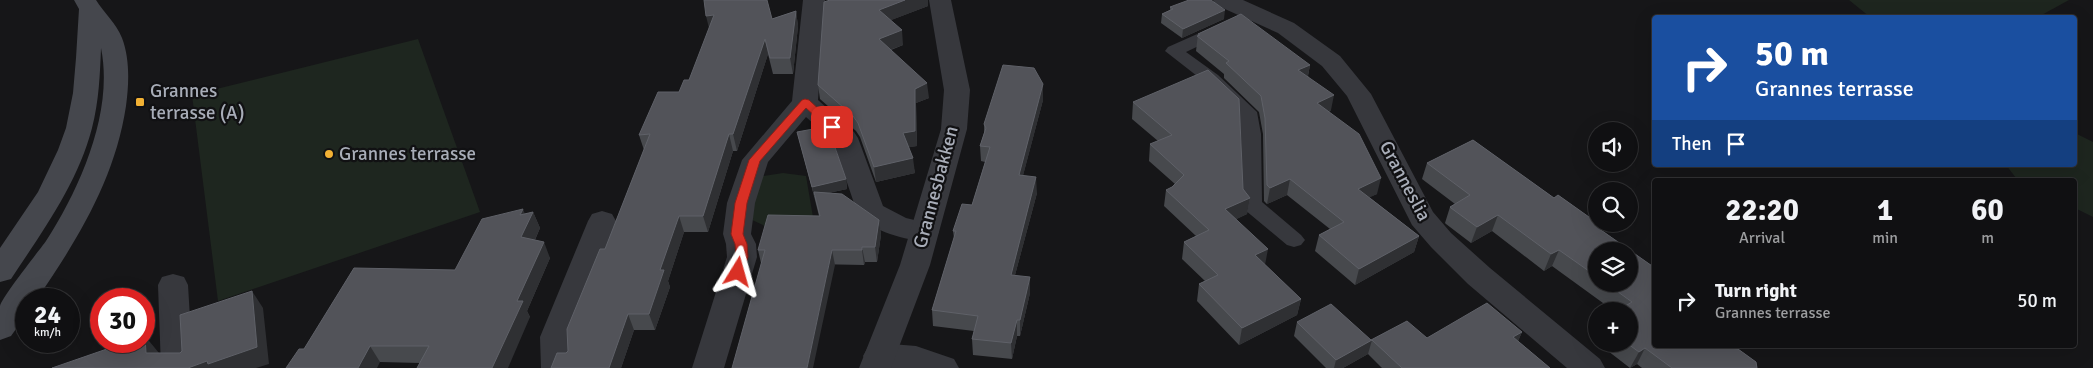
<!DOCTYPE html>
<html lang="en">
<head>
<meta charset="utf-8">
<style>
  :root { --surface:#101012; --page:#1e1e20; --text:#f1f3f6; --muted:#9c9d9f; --line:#303032 }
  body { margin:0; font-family:Signika,sans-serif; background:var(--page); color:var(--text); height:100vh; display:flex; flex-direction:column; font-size:19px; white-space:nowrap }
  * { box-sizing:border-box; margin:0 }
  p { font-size:16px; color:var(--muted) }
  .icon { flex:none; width:28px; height:28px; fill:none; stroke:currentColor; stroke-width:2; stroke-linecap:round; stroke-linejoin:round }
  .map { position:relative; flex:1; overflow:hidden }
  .drawer { position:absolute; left:1652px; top:178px; width:425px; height:170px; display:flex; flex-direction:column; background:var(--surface); border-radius:5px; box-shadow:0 5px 20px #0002,0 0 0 1px var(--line) }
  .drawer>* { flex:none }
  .hud { position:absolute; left:1652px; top:15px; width:425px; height:152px; border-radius:5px; box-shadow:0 5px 20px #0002,0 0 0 1px var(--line); background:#1a4fa0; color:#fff; overflow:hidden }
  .fabs { position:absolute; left:1588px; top:122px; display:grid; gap:10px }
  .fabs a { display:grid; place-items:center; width:50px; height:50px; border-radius:50%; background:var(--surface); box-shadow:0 5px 20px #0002,0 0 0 1px var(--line); font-size:25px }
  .speed { position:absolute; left:15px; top:288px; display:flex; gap:10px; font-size:25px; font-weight:700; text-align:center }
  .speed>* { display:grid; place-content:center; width:65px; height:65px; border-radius:50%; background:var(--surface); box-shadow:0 5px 20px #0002,0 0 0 1px var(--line); line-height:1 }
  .speed small { font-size:12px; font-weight:400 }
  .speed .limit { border:8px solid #d22; background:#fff; color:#111 }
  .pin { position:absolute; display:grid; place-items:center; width:42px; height:42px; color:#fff; margin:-21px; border-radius:10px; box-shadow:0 2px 8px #0006 }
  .me { position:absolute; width:55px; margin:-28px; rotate:8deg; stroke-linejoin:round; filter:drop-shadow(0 0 4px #0008) }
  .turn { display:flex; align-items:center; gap:18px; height:105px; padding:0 20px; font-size:22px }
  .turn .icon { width:65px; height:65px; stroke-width:2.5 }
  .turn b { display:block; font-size:35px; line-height:42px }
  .then { display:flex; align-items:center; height:48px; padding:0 20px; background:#0003; gap:10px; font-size:19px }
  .eta { display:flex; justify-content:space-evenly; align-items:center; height:85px; text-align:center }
  .eta b { font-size:30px; font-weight:800; line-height:35px }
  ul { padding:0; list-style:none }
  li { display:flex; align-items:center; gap:15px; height:75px; padding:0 20px }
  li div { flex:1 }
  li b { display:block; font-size:19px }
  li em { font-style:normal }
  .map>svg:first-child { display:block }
  .green { fill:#1e261f }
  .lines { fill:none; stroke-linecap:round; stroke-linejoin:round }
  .service { fill:#37383d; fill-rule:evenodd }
  .minor { fill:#37383d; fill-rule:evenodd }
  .tertiary { fill:#37383d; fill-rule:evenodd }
  .secondary { fill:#45474d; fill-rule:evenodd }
  .wall { fill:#47494d; fill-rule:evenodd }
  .shaded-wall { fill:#2f3033 }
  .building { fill:#525359; stroke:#5f6168 }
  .route { fill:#d93025; stroke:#8d1f18 }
  .poi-dot { fill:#f2b134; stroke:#111113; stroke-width:2 }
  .labels { text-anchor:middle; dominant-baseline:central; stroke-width:4.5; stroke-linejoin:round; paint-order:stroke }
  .poi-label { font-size:19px; fill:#a8adb8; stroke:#111113; text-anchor:start }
  .street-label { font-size:19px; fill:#a8adb8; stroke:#111113 }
</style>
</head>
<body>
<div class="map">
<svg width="2093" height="368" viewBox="0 0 2093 368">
  <rect width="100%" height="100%" fill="#161618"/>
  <path class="green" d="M1849 0H2069L2038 17H1870Z
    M418 39 480 212 218 301 192 95Z
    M2075 133 2093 142V217L2075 208V180H2020L2016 178 2006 165H2075Z
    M783 173 806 176 814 223 769 228 748 218 757 177Z"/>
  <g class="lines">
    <path class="service" d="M1222 23 1228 24 1230 28 1228 32 1186 52 1218 75 1257 112 1261 134 1262 202 1301 235 1305 240 1301 245 1294 247 1287 245 1245 210 1242 205 1241 134 1239 114 1206 83 1165 51 1168 47Z"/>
    <path class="minor" d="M803 0H825L818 100 854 132 858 138 883 206 906 218 935 225 939 232 935 239C915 245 868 231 857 212L833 141 806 117 768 162 755 203 751 234 756 244 757 257 724 368H692L727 257 726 244 723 234 727 203 742 160 792 101Z
      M1213 0H1243L1294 23 1340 56 1371 94 1433 212 1451 233 1490 268 1600 359 1605 368H1567L1468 284 1431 247 1412 225 1347 96 1322 66 1278 33 1216 5Z
      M602 211 612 214 616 221 572 337 573 368H541L540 337 588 221 592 214Z
      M173 274 184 277 188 285 193 368H161L158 285 162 277Z
      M879 343 916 346 954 359 959 368H877L868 365 863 356 868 347Z"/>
    <path class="tertiary" d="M929 0H951L970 90 967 129 930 265 891 368H859L900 265 941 129 944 90Z"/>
    <path class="secondary" d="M74 0H96C104 13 116 23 122 38 130 59 129 84 126 106 115 179 78 239 37 299H26V315L11 336 0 340C0 329 0 316 0 306 2 297 38 252 46 241 80 188 114 112 101 48 100 74 99 101 92 128 78 183 42 232 11 279L0 282V248L38 192 58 150 66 128 73 93 76 58 79 9Z"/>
  </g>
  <path class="wall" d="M830 0H928V6L891 20 903 45 891 50 929 98 916 103 917 146 909 147 915 173 876 182 860 137 856 131 820 99 818 85Z
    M1170 7 1224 19 1182 38 1161 23 1162 14 1170 10Z
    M796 11 798 26 793 74H773L768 54 737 151H733L708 232H684L668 281 670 287 655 330H634L621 368H551L568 351 605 249 644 150 639 135 679 92 689 80 772 19Z
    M1198 34 1310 65 1308 76 1331 110 1329 112 1377 194 1369 197 1419 236 1414 252 1355 285 1315 251 1319 235 1330 229 1287 195 1267 204 1264 201 1263 134 1259 112 1224 78V74L1196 51Z
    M1043 100 1023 175 1037 193 1015 275 1030 293 1020 336H1017L1012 359 973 355 972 339 974 331 933 326 932 310 954 238 953 231 972 205 985 162 981 161 980 146 984 133V124Z
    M1133 102 1243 189 1250 198 1247 214 1236 219 1265 265 1301 299 1297 315 1239 345 1197 301 1199 284 1205 281 1182 259 1184 242 1196 236 1164 206 1166 190 1172 187 1175 184 1149 161 1150 144 1158 141 1132 119Z
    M797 132 846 179 847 189 828 193 879 220 881 235 877 262H865L864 265 761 263 758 250 819 216 814 196Z
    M1473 140 1554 198 1558 195 1596 222V224H1598L1601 226 1600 229 1655 268V345H1703L1738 349 1756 362 1757 368H1642L1637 364 1630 368 1599 344H1629V311H1614L1552 266 1544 271 1492 231 1471 243 1446 224 1445 223 1450 207 1455 204 1422 179 1427 163ZM1596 251H1629V284H1596Z
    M533 212 540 228 535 240 550 258 527 311 530 317 420 363 380 362 304 349 455 270 525 214Z
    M1297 322 1371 340 1427 338 1522 332 1518 341 1550 368H1382L1368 354 1343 368H1326L1294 336Z
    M1596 329V342L1592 338Z"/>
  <path class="shaded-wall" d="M905 0H928V6L881 24 879 10Z
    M1225 10 1224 19 1182 38 1183 29Z
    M796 11 798 26 793 74 790 58Z
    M714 15 710 32 706 16Z
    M902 30 903 45 881 53 879 39Z
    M765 39 768 54 737 151 733 134Z
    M1310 65 1307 80 1298 70Z
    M927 83 929 98 916 103 917 146 905 148 903 133 915 89Z
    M1043 84V100L1019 191V175Z
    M1334 95 1331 110 1314 119 1317 103Z
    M729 134 733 151 708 232 703 216Z
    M913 158 915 173 876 182 874 167Z
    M1036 177 1037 193 1011 290V275Z
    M1381 178 1377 194 1354 205 1358 189Z
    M846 179 847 189 814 196 812 187Z
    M1290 179 1287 195 1267 204 1270 188Z
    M1250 198 1247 214 1223 226 1225 209Z
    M523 209 528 222 533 212 540 228 529 253 521 237 520 215Z
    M1498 215 1492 231 1471 243 1477 227Z
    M679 216 684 232 668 281 670 287 655 330 649 314 660 270Z
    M879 220 881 235 877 262 875 247Z
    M1419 236 1414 252 1355 285 1359 269Z
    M544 242 550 258 527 311 530 317 508 368H492L517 301Z
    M862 247 865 262 864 265 862 250Z
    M1268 249 1265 265 1255 255Z
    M832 250 835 265 813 368H807Z
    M1559 250 1552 266 1544 271 1551 254Z
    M1030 277V293L1020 336V320Z
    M252 291 263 308 269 364 256 368H188L207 361Z
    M1301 299 1297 315 1239 345 1242 328Z
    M628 314 634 330 621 368H609Z
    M1017 320V336L1012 359 1011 343Z
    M1522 332 1516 346 1513 337Z
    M145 336 159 353H146Z
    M1372 340 1368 354 1343 368H1334L1336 360Z
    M370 346 380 362 377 368H358Z
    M1645 348 1637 364 1630 368 1639 352Z"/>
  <path class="building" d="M704 0H767L772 19 796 11 790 58H770L765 39 733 134H729L703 216H679L660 270H664L649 314H628L609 368H551L557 353H566L568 351 567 329 600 249H605L650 134 639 135 658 92H679L684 80H689L714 15 706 16Z
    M830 0H905L879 10 902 30 879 39 927 83 915 89V131L903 133 913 158 874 167 858 123 853 116 818 85 824 2Z
    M1189 0H1211L1225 10 1183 29 1162 14 1173 9 1170 7Z
    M1241 14 1310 65 1298 70 1334 95 1317 103 1359 134 1381 178 1358 189 1419 236 1359 269 1319 235 1344 222 1290 179 1270 188 1267 185 1265 118 1261 96 1226 63 1229 61 1197 36 1200 35 1198 34Z
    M1003 65 1034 68 1043 84 1019 175 1036 177 1011 275 1030 277 1020 320H1017L1011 343 972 339 978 316 932 310 956 231H953L962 204 972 205 990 147 980 146 986 128 984 124Z
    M1208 70 1239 99 1243 189 1250 198 1225 209 1268 249 1255 255 1301 299 1242 328 1199 284 1218 275 1184 242 1209 230 1166 190 1172 187 1184 175 1150 144 1172 135 1133 102Z
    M824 127 830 133 846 179 812 187 797 132Z
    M1473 140 1554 198 1558 195 1596 222V224H1598L1601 226 1598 228 1655 268V345H1703L1738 349 1756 362 1757 368H1672L1645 348 1639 352 1628 344 1629 311H1617L1632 302 1607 284H1629V251H1596V276L1559 250 1551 254 1498 215 1477 227 1451 208 1450 207 1470 195 1427 163Z
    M814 192 842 194 879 220 875 247H862V250H832L807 368H732L765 250H758L768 215 820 216Z
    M523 209 520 215 533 212 521 237 544 242 517 301H523L492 368H417L429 346H370L358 368H286L299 349H304L354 268 455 270 482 219Z
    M252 291 257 347 208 364 207 361 188 368H52L130 341H144V337L145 336 146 353H180L182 351 180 315Z
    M1487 303 1522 332 1513 337 1550 368H1402L1372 340 1336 360 1297 322 1331 304 1371 340 1407 321 1427 338Z"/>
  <path class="route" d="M805 99 809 100 838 127 836 129H829L806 108 760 161 747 203 743 234 747 244 748 257 742 275H733L731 272 736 257 735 244 731 234 735 203 749 160 802 100Z"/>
  <g class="poi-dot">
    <rect x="135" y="97" width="10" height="10" rx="2.5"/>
    <circle cx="329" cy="154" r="5"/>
  </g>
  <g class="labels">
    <g class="poi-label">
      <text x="150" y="91">Grannes<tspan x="150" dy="22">terrasse (A)</tspan></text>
      <text x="339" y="154">Grannes terrasse</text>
    </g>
    <g class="street-label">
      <text transform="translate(1405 181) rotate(62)">Granneslia</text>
      <text transform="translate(936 187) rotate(-75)">Grannesbakken</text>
    </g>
  </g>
</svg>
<div class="fabs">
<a><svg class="icon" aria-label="sound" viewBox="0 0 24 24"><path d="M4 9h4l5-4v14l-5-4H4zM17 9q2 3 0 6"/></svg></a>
<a><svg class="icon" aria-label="search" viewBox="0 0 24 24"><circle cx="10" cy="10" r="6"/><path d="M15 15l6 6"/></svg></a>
<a><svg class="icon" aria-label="layers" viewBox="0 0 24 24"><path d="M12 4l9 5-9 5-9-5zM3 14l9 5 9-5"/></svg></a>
<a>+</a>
</div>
<div class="speed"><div>24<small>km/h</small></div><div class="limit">30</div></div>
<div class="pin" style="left:832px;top:127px;background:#d93025"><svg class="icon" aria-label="arrive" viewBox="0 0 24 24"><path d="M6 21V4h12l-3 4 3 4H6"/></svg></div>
<svg class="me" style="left:738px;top:272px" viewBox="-20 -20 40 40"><path d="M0-17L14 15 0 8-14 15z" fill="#d93025" stroke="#fff" stroke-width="4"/></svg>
<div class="hud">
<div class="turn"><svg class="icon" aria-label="right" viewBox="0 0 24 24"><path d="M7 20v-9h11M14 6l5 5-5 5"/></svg><div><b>50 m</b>Grannes terrasse</div></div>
<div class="then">Then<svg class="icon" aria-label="arrive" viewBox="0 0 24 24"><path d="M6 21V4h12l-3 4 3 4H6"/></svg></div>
</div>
<section class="drawer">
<div class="eta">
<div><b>22:20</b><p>Arrival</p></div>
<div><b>1</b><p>min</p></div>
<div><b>60</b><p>m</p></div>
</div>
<ul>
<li><svg class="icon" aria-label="right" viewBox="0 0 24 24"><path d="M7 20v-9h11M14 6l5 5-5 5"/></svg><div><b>Turn right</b><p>Grannes terrasse</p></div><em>50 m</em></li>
</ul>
</section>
</div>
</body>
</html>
